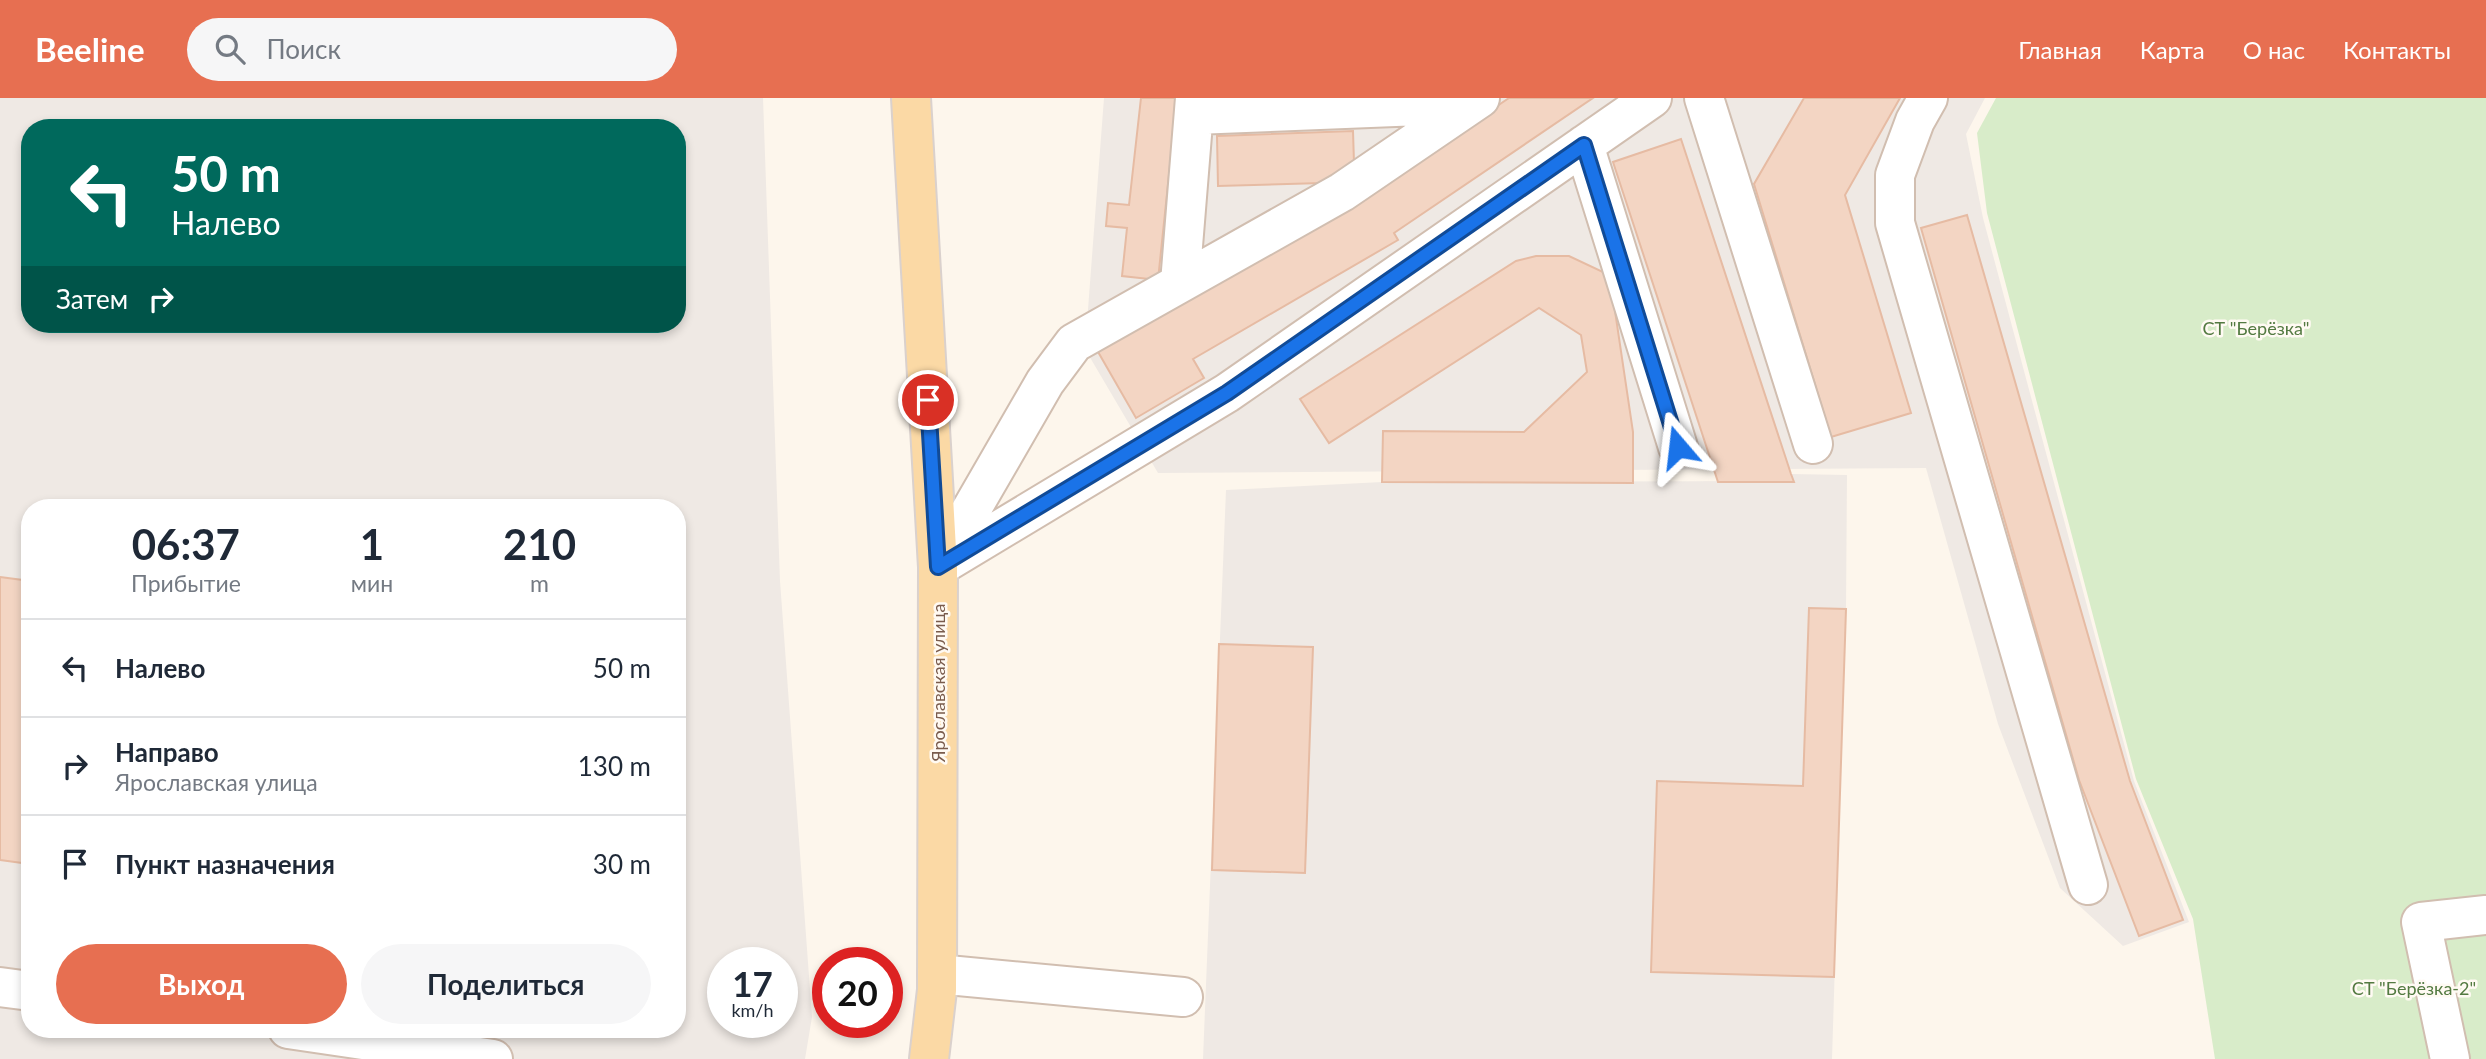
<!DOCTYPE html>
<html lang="ru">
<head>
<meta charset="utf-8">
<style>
  :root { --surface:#fff; --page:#f6f6f7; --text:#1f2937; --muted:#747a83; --line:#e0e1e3; --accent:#e76f51 }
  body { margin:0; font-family:Lato,sans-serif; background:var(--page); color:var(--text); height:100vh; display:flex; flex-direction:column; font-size:26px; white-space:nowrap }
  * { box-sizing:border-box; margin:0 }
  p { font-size:23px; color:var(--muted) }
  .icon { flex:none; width:38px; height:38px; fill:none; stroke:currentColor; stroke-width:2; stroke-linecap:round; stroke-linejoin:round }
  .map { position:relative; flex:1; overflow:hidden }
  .side { position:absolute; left:21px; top:401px; width:665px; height:539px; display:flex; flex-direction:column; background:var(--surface); border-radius:28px; box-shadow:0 4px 10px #0003 }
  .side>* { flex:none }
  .banner { position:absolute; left:21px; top:21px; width:665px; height:214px; border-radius:28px; box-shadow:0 4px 10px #0003; background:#00695c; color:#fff; overflow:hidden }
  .speed { position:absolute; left:707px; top:849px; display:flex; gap:14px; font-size:35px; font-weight:700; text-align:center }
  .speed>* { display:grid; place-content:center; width:91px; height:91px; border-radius:50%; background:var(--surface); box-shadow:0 4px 10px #0003; line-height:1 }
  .speed small { font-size:18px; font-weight:400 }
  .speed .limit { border:10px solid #d22; background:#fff; color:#111 }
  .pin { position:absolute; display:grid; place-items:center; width:60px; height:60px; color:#fff; margin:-30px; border:4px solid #fff; border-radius:50%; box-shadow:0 2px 7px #0007 }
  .me { position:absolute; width:77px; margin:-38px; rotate:343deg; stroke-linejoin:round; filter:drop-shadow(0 0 5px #0008) }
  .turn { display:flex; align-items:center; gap:24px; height:147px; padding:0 35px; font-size:32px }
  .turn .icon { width:91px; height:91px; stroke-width:2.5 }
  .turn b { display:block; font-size:49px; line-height:60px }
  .then { display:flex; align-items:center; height:66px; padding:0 35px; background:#0003; gap:14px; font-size:26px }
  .eta { display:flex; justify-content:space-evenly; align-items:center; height:119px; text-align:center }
  .eta b { font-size:42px; font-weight:700; line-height:49px }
  .cta { display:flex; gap:14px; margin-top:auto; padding:14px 35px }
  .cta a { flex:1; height:80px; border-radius:42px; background:var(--accent); color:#fff; font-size:28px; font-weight:700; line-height:80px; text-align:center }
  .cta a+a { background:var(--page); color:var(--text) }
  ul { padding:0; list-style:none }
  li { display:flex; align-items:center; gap:21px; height:98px; padding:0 35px; border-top:2px solid var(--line) }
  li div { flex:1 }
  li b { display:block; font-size:26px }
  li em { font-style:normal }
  header { display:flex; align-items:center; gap:42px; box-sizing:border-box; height:98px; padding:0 35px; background:var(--accent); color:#fff }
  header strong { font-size:33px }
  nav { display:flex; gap:38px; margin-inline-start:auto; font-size:24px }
  .search { width:490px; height:63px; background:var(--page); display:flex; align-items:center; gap:18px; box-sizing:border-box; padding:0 24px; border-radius:38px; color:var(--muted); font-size:26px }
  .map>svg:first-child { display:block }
  .industrial { fill:#efe9e4; fill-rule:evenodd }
  .green { fill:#d8ecc9 }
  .building { fill:#f3d5c3; stroke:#e6bba3; stroke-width:2 }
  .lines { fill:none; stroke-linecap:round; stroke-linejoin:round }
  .minor-casing { stroke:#d1beb0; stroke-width:42 }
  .major-casing { stroke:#dad1cd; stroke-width:42 }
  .minor { stroke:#fff; stroke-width:38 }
  .major { stroke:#fbd9a5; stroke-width:38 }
  .route-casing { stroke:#114b97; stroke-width:18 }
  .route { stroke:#1a73e8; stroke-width:12 }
  .labels { text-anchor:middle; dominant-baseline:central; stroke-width:5; stroke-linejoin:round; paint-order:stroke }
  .park-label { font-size:18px; fill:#537a41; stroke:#fffaf3 }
  .street-label { font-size:18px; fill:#7a5c4d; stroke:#fffaf3 }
</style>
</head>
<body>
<header>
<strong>Beeline</strong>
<div class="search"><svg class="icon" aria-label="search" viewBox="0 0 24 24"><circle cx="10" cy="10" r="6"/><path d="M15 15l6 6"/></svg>Поиск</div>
<nav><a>Главная</a><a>Карта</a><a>О нас</a><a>Контакты</a></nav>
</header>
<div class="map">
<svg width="2486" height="961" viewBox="0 0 2486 961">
  <rect width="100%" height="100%" fill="#fdf6ec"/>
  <path class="industrial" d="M0 0H763L780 483 812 919 805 961H0ZM30 30H677V226H30ZM30 410H677V931H30ZM723 864H782V924H723Z
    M1104 0H1985L1966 36 1983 120 2134 683 2189 824 2123 848 2060 790 1998 626 1926 370 1158 375 1085 251Z
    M1791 376 1847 377 1846 511 1832 961H1203L1226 392 1382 384 1793 383Z"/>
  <path class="green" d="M1996 0H2486V961H2215L2193 821 2136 681 1987 115 1977 35Z"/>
  <path class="building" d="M1141 0H1177L1158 182 1122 178 1127 130 1106 128 1108 105 1129 107Z
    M1509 0H1593L1394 135 1398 142 1193 261 1204 280 1136 320 1097 252 1371 94Z
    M1804 0H1900L1845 97 1911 315 1831 339 1754 86Z
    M1353 33 1354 65 1322 85 1218 88 1217 38Z
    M1681 41 1791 376 1794 384H1718L1613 64Z
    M1967 117 2130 683 2183 822 2139 838 2079 682 1921 130Z
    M1536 158H1569L1603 174 1611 186 1633 334V385L1382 384 1383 333 1524 334 1587 274 1581 237 1539 210 1329 345 1300 301 1516 163Z
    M0 479 30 483V766L0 762Z
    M1809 510 1846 511 1834 879 1651 874 1657 683 1803 688Z
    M1219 546 1313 549 1305 775 1212 772Z"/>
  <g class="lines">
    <defs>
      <path id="minor" d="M1704 0 1813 346
        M1928 0 1915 23 1895 77V125L2088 787
        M1194 17 1471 6
        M1584 47 1678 349
        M1180 185 1195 0
        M941 464 1045 284 1074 245 1342 94 1480 0
        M938 469 1227 295 1652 0
        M937 876 1183 899
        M0 889 30 893
        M288 931 493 961
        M2450 961 2421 824 2486 817"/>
      <path id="major" d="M911 0 938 469 937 892 929 961"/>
    </defs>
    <use href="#minor" class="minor-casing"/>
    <use href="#major" class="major-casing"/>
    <use href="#minor" class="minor"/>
    <use href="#major" class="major"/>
  </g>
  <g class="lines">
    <defs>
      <path id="route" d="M928 302 938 469 1227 295 1584 47 1678 349"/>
    </defs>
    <use href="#route" class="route-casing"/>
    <use href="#route" class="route"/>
  </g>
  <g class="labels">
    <g class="park-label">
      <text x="2256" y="230">СТ "Берёзка"</text>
      <text x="2414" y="890">СТ "Берёзка-2"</text>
    </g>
    <g class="street-label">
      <text transform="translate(938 585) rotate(-90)">Ярославская улица</text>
    </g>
  </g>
</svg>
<div class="speed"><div>17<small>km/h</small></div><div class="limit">20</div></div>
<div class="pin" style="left:928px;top:302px;background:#d93025"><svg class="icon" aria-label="arrive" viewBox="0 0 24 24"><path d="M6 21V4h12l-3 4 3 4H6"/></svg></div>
<svg class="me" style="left:1678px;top:349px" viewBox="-20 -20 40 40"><path d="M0-17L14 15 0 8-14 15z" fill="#1a73e8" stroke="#fff" stroke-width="4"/></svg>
<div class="banner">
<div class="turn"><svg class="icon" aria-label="left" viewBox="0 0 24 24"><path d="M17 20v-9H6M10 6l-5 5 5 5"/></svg><div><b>50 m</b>Налево</div></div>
<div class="then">Затем<svg class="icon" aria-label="right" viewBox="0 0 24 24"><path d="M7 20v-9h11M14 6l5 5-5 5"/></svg></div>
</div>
<section class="side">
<div class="eta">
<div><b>06:37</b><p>Прибытие</p></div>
<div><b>1</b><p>мин</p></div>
<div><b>210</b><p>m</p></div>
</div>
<ul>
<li><svg class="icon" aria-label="left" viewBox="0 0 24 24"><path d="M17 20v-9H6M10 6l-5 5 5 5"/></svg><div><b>Налево</b></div><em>50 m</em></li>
<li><svg class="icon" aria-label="right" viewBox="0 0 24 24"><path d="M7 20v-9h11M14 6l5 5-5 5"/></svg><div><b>Направо</b><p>Ярославская улица</p></div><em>130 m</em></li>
<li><svg class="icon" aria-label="arrive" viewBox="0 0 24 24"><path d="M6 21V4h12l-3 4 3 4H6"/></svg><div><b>Пункт назначения</b></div><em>30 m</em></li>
</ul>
<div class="cta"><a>Выход</a><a>Поделиться</a></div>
</section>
</div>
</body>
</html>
